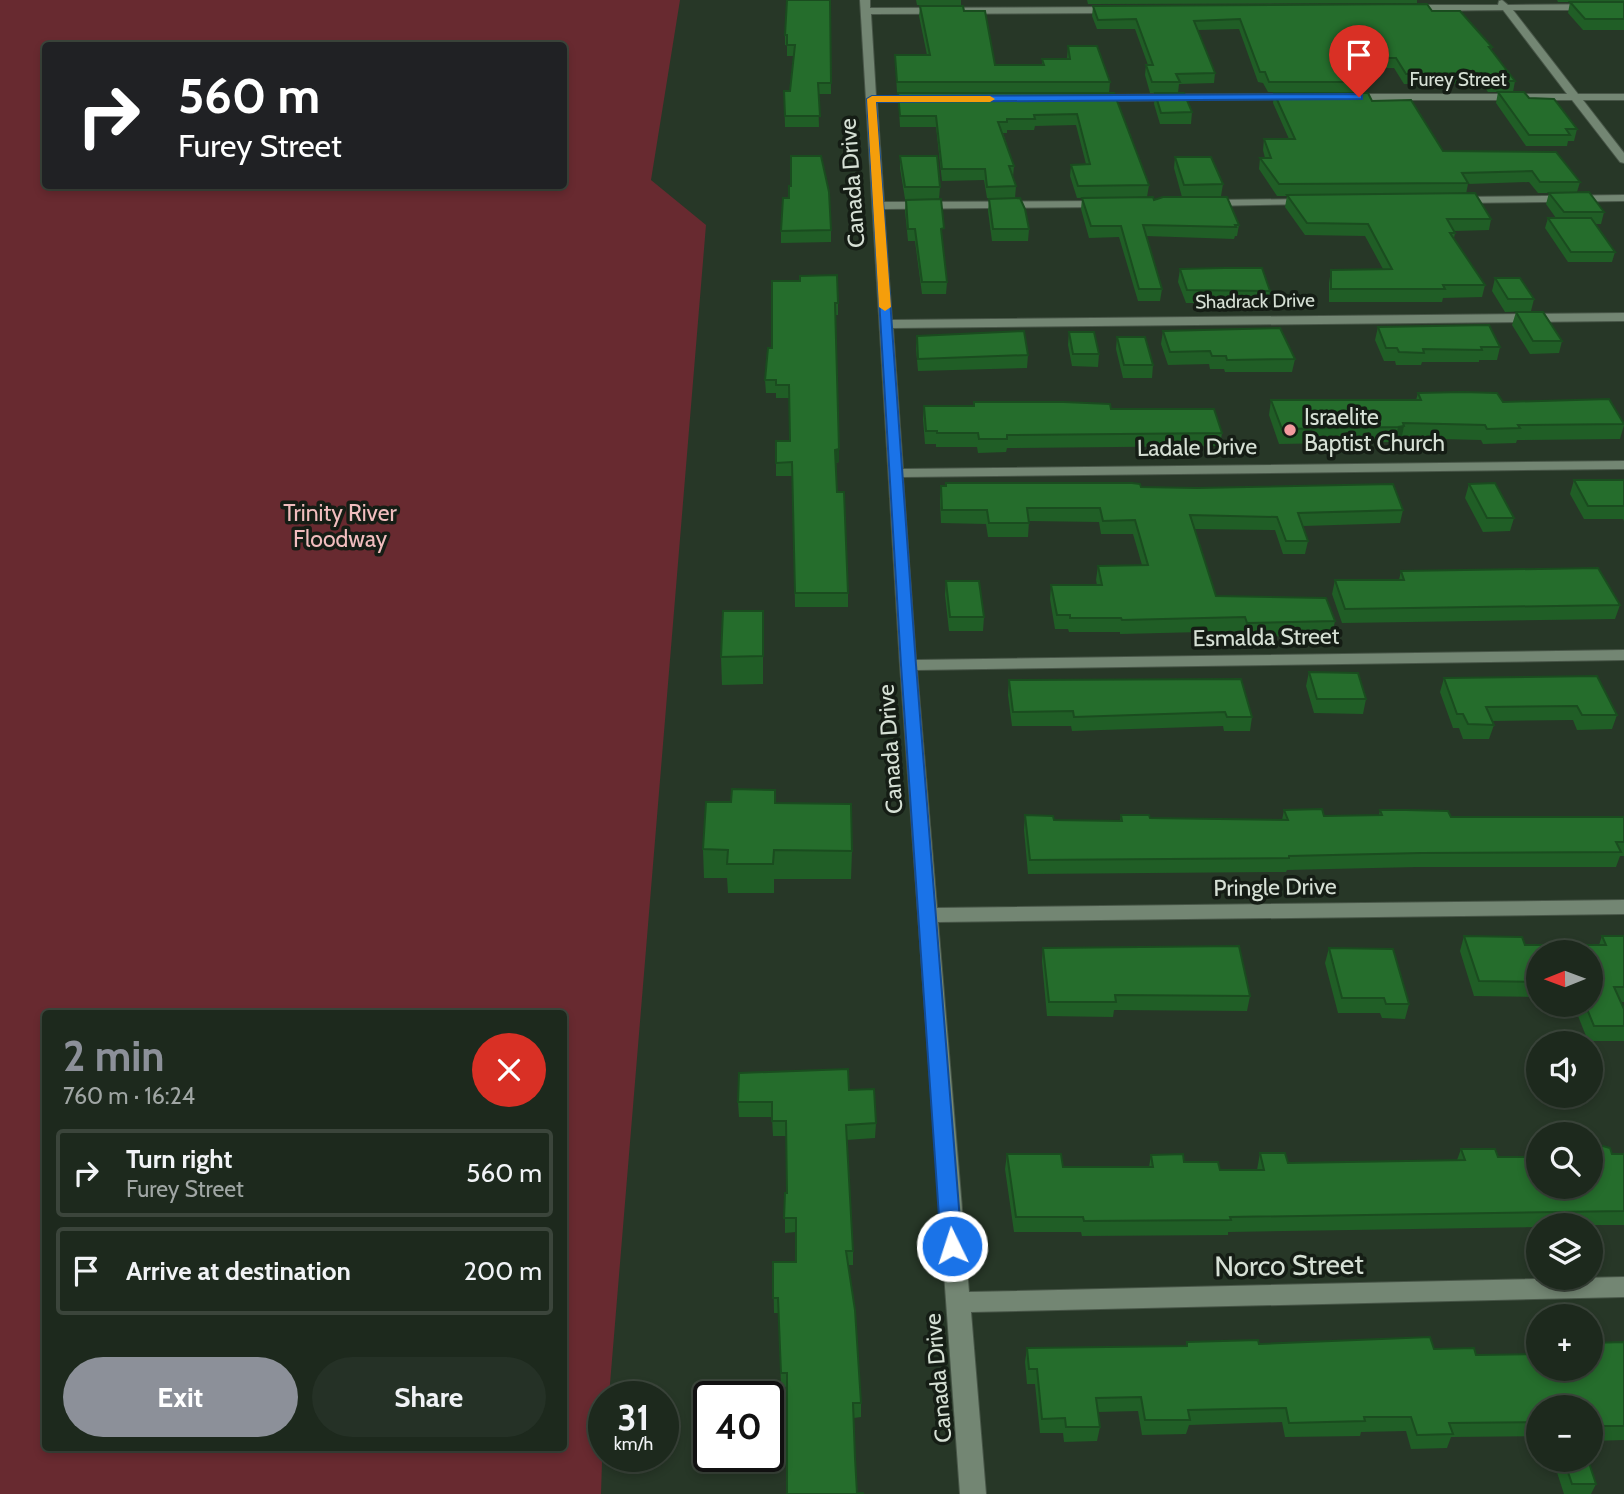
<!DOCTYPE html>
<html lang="en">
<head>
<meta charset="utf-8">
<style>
  :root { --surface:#1d291d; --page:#253126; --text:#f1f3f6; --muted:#a0a6a4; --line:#3b453b; --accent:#8c9099 }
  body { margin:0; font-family:Cabin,sans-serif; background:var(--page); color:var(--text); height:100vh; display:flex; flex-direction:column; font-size:26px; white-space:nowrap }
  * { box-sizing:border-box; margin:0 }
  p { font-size:23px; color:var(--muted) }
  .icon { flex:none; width:38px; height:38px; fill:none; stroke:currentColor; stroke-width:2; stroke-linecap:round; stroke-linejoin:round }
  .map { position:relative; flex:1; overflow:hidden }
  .side { position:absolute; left:42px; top:1010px; width:525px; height:441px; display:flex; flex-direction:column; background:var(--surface); border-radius:7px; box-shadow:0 4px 10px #0003,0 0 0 2px var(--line) }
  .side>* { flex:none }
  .hud { position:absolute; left:42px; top:42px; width:525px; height:147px; border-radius:7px; box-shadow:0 4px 10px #0003,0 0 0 2px var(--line); background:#202124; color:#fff; overflow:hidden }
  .needle { width:46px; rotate:269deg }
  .tools { position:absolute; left:1526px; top:940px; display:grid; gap:14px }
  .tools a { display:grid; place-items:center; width:77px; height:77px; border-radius:50%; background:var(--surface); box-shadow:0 4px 10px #0003,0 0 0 2px var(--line); font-size:35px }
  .speed { position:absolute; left:588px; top:1381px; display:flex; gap:14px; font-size:35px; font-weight:700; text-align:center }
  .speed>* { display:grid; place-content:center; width:91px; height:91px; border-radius:50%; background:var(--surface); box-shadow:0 4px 10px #0003,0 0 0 2px var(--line); line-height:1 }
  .speed small { font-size:18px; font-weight:400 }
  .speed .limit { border:4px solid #111; border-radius:10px; background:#fff; color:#111 }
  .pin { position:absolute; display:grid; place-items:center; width:60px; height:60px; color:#fff; margin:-72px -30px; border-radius:50% 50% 50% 0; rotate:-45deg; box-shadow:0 0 7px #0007 }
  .pin .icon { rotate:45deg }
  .me { position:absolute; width:77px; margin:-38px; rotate:356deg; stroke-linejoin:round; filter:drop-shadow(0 0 5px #0008) }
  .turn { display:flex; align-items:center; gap:24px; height:147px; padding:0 21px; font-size:32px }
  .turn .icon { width:91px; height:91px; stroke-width:2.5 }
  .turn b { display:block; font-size:49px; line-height:60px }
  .round { display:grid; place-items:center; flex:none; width:74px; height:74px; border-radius:37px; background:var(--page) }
  .overview { display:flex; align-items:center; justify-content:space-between; height:119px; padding:0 21px }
  h1 { font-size:42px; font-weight:700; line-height:52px; color:var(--accent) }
  .primary-button { display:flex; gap:14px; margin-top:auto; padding:14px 21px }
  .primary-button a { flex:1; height:80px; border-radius:42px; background:var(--accent); color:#fff; font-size:28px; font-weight:700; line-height:80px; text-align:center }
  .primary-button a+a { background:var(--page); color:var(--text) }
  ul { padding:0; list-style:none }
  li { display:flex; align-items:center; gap:21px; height:88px; margin:0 14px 10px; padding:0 7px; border:4px solid var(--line); border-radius:7px }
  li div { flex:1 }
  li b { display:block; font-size:26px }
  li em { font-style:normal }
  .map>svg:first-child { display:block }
  .green { fill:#682a30; fill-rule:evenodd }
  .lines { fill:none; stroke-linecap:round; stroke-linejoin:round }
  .minor-casing { stroke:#475547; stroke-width:2 }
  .minor { fill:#738673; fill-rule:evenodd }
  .wall { fill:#205e26 }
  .shaded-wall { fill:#1a4c1f }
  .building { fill:#256d2c; stroke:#1a4c1f; stroke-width:2 }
  .route { fill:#1a73e8; stroke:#114b97; stroke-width:2 }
  .slow { fill:#f59e0b }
  .poi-dot { fill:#f49b9f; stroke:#151d15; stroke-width:2.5 }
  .labels { text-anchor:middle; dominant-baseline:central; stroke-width:7; stroke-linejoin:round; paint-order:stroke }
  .far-street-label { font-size:19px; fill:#d6e0d5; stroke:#151d15 }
  .street-label { font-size:23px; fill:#d6e0d5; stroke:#151d15 }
  .poi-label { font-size:23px; fill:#d6e0d5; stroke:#151d15; text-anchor:start }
  .park-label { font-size:23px; fill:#f1bdbe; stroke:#151d15 }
  .near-street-label { font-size:28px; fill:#d6e0d5; stroke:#151d15 }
</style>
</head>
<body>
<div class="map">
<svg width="1624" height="1494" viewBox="0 0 1624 1494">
  <rect width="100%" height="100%" fill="#273727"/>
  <path class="green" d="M0 0H680L651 180 706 225 609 1396H604L601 1494H0ZM46 46H564V186H46ZM564 1013V1447H46V1013Z"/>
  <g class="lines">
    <defs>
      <path id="minor" d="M860 0H870V8L1117 7 1122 10 1117 13 871 14 876 96H921L926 99 921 102H877L884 202 1103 201 1109 204 1103 207 884 209 892 320 1624 313V321L893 328 903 469 1624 461V469L903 477 916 660 1624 650V660L917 670 937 908 1624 900V914L938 922 969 1292 1624 1277V1297L971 1312 986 1494H960L900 665Z
        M1502 0 1508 5 1624 4V10H1513L1578 94H1624V100H1583L1624 153V163L1620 162 1572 100H1348L1343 97 1348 94H1567L1503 10 1407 11 1402 8 1407 5H1498L1499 1Z
        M1295 94 1299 95V99L1092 101 1087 98 1092 95Z
        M1624 195V201L1456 203 1450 200 1456 197Z
        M1309 199 1313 200V204L1208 206 1202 203 1208 200Z"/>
    </defs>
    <use href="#minor" class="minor-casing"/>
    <use href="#minor" class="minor"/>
  </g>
  <path class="wall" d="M830 0 831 94H818L819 127H785L784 91H790L794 56H787V45H785V35Z
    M889 0H961V5H917L916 0Z
    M1087 0H1417V3L1088 4Z
    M1557 0H1624V30H1583L1568 13 1570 2H1620H1558Z
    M920 6 964 11 995 65H1042V59H1067L1068 46 1110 82 1109 93H897L895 55H927L919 16Z
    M1093 6 1432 11 1492 47 1491 50 1515 81 1513 92H1488L1482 84H1404L1394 68H1354L1361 82 1360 92H1268L1263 83 1258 82 1239 29 1198 30 1215 73 1214 83 1179 84 1178 93H1150L1145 75 1146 65H1148L1135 29H1097L1092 16Z
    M1498 92 1529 98 1577 129 1574 141H1568L1567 146H1526L1496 103Z
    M898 93H1114L1149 185 1147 197 1077 198 1070 176 1071 165 1086 164 1076 125 1035 126 1034 130H1007V133H1003L1014 166 1013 177 1016 186 1015 198H987L984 180 942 181 936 127H900Z
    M1155 93 1192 112 1191 124H1160L1154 104Z
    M1274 93 1372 101 1443 151 1580 182 1577 192 1604 212 1601 224H1595L1615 252 1612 262H1568L1545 228 1548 218H1556L1546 204 1549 193H1538L1529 182 1468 184 1466 194 1491 219 1489 230 1454 231 1455 233 1454 238 1485 285 1482 297 1443 298 1442 302H1329V283L1331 270 1383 269 1365 236 1305 235 1285 207 1287 196H1277L1259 169 1260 158H1265L1263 150 1264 139H1289L1273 103Z
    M900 156 940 187 939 199H905L900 168Z
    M1175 157 1223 184 1221 196 1182 197 1174 168Z
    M1082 198 1154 200 1239 225 1237 236H1235L1234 239 1146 236 1162 289 1160 301H1138L1119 237 1089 238 1081 209Z
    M989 199 1029 229 1028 241H992L988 211Z
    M906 200 943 240H942L947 282 946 294H922L915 241H908L905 211Z
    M831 230V242L781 243V231Z
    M1180 269 1270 291 1268 303H1186L1178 282Z
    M1495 278 1534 299 1531 311 1505 312 1492 291Z
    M800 281 838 303V315H835L839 462 836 463 837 492 848 593V607H795L793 476H776V441H790L789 398H776V393H766L765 380 772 348Z
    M1516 312 1562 341 1559 353 1530 354 1512 325Z
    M1378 327 1500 347 1497 360H1479V362H1422L1421 365H1396L1395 361H1384L1375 340Z
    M1163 331 1295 359 1292 372H1225L1224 369H1210L1209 364 1168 365 1161 344Z
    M1069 332 1099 354 1098 367 1072 366 1068 345Z
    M917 336 1028 355 1027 368 918 371 916 349Z
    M1117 337 1153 365 1152 378H1123L1116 349Z
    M1418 393 1503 402 1624 424V425L1620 439 1517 440 1516 443 1483 444 1481 440 1401 438V441L1395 442 1279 444 1269 415 1271 400H1416Z
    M974 402 1111 409 1222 433 1220 446 1007 448 1006 452 978 453 977 447H936V444H925L923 419 924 406H973Z
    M1574 480H1624V521L1623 519H1584L1570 494Z
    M1469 484 1514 518 1510 531 1483 532 1465 498Z
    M941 486 1141 487 1403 510 1400 523 1303 526 1308 541 1305 554H1283L1275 530 1194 529 1216 596 1335 621 1332 635 1245 637 1243 631 1120 634V632H1069L1068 629H1055L1050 599 1051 585H1097L1096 580 1098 566 1142 565 1133 534H1101L1099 522 1029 521 1028 537H988L986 524 941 523 940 500Z
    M1401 571 1620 605 1615 619 1342 623 1332 594 1335 580H1399Z
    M946 581 984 617 983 631H949L945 595Z
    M763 611V684L722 685 721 657Z
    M1309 672 1366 699 1363 714 1314 713 1306 686Z
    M1597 676 1617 715 1612 729 1577 730 1573 720 1492 721 1494 725 1489 739H1463L1459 728H1453L1440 692 1444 678Z
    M1241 679 1252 717 1250 731H1224L1223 726 1072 731 1071 726H1012L1008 695 1009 680Z
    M775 803 852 851 851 879H774V893H728L727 878H704L703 849Z
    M1284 810 1324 816 1379 815 1380 810 1451 817H1624V856H1620L1616 867H1417L1287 870 1286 872 1028 874 1024 830 1025 815 1054 820 1120 821 1121 815 1150 818 1282 820Z
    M1464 936 1525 945H1599L1602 936H1624V1002H1621L1624 1009V1041H1588L1574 1006H1563V1004H1591V952H1538V997L1474 996 1460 951Z
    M1043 948 1250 996 1247 1011 1114 1010 1113 1017 1047 1016 1042 962Z
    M1329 948 1409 1004 1405 1019 1382 1018 1380 1013H1338L1325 963Z
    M849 1090 876 1123 875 1138 846 1140 853 1251V1265H848L861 1403V1417L854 1418 787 1494V1387L781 1388 779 1313H774L773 1262H796V1232L785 1233V1193H787V1136H773L772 1117H739L738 1102Z
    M1461 1149 1498 1157 1624 1154V1225H1538V1227L1228 1232V1235L1082 1236 1081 1232H1014L1005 1169 1007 1154 1063 1167H1149L1151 1155 1220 1170H1257L1260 1153 1288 1163 1457 1160Z
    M1187 1342 1434 1349 1476 1355 1538 1368 1624 1342V1440L1591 1441V1407H1538V1436L1451 1437 1447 1448 1411 1449 1406 1431 1361 1432 1360 1436 1285 1437 1282 1422 1189 1425 1186 1434 1142 1435 1138 1411 1098 1412 1100 1427 1097 1441 1064 1442 1063 1433H1040L1035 1384H1027L1025 1362 1027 1348 1186 1346Z
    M1553 1460H1588L1596 1484 1591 1494H1564Z"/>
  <path class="shaded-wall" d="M1404 426 1401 441 1395 442 1398 427Z
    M839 449V462L835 463V450Z"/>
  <path class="building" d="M787 0H830L831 83H818L820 116H785L784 91H790L795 45H787V35H785Z
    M1570 2H1624V19H1585Z
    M1427 4 1432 11H1460L1492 47H1489L1515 81H1490L1485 73 1406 74 1396 58H1348L1361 82H1269L1265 72H1260L1240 19 1194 21 1215 73 1176 74 1180 82H1152L1146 65H1153L1136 19 1098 20 1093 6Z
    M920 6H963L964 11H985L995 65H1044L1042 59H1070L1068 46H1097L1110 82H897L895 55H930Z
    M1498 92H1524L1529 98 1554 99 1577 129H1566L1570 135H1529Z
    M898 93H1114L1149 185 1078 186 1071 165 1090 164 1077 114 1034 115 1035 119H1007V122H998L1014 166H1009L1016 186 987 187 985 169H942L936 116H900Z
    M1155 93H1184L1192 112 1161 113Z
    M1274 93H1368L1372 101 1411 100 1443 151 1556 152 1580 182H1540L1532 171 1462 173 1468 183 1279 184 1260 158H1271L1264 139H1295Z
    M791 156H821L829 192 831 230 781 231 783 198H789V186H791Z
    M900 156H937L940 187H905Z
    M1175 157H1211L1223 184 1184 185Z
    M1589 192 1604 212H1564L1549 193Z
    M1475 193 1491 219H1447L1455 233H1450L1485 285H1443L1445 289H1331V270L1392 269 1368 224 1307 223 1287 195Z
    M1153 197 1154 200 1163 197H1227L1239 225H1235L1236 227 1143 225 1162 289H1139L1121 226H1091L1082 198Z
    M1020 198 1025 209 1029 229H993L989 199Z
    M941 199 944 228 941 229 947 282H922L915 229H908L906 200Z
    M1548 218H1591L1615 252H1571Z
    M1224 268H1262L1270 291 1187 290 1180 269Z
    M837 275 838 303H835L839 449 835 450 837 492H844L848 593H795L792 462 776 463V441H790L789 385H776V380H765L768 348H772V281H800V276Z
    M1495 278H1520L1534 299H1508Z
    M1516 312H1543L1562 341H1533Z
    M1489 325 1500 347H1481L1482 350 1423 349 1424 353 1399 352 1397 348H1386L1378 327Z
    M1280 328 1295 359 1227 360 1226 356H1212L1210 351 1170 352 1163 331Z
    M1024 331 1028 355 918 359 917 336Z
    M1069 332H1094L1099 354H1073Z
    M1117 337H1145L1153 365H1124Z
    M1462 392 1497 393 1503 402 1609 399 1624 424 1518 425 1520 428 1487 429 1485 425 1403 423 1404 426 1398 427 1282 429 1271 400H1421L1418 393Z
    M974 402H1064L1110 404 1111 409H1214L1222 433 1007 435V439H979L978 433H937V431H926L924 406H974Z
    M1574 480H1624V506H1588Z
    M946 483H1132L1140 484 1141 487 1197 488 1393 484 1403 510 1298 513 1308 541H1286L1277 517 1190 515 1216 596 1326 598 1335 621 1247 623 1245 617 1122 620 1121 618H1070V615H1057L1051 585H1102L1098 566 1148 565 1135 520 1103 521 1100 508H1027L1029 523H989L987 510H942L941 486H946Z
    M1495 483 1514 518H1487L1469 484Z
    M1598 568 1620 605 1345 609 1335 580H1404L1401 571Z
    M946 581H979L984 617H950Z
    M723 611H763V656L721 657Z
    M1309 672 1358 673 1366 699H1317Z
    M1597 676 1617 715H1582L1577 706 1486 707 1494 725 1468 724 1463 714H1457L1444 678Z
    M1241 679 1252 717H1227L1225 712 1074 717 1073 711 1013 712 1009 680Z
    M732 789 775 790V803L851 804 852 851 774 850 773 864H727L728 850 703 849 706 802H731Z
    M1322 809 1324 816 1382 815 1380 810H1406L1448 811 1451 817H1624V842H1616L1621 852 1421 853 1289 856V858L1030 860 1025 815 1053 816 1054 820 1122 821 1121 815H1149L1150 818 1288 820 1284 810Z
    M1464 936 1522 937 1525 945H1606L1602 936H1624V987H1614L1624 1009V1026H1594L1585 1004H1591V952H1538V982L1479 981Z
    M1239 946 1250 996 1115 995 1116 1002H1049L1043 948Z
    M1329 948 1393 949 1409 1004H1386L1384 998H1342Z
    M848 1069 849 1090 874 1089 876 1123 846 1125 853 1251H846L855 1310 861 1403H853L855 1458 857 1493H863V1494H787V1373H781L778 1298H773V1262H796V1218H784L785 1193H787L786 1121H772V1102H738L739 1073Z
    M1591 1146H1603L1610 1148 1612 1154H1624V1211L1230 1217 1231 1220 1084 1221 1083 1217H1016L1007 1154H1061L1063 1167H1153L1151 1155 1183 1154 1184 1162H1218L1220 1170H1264L1260 1153H1285L1288 1163 1465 1160 1461 1149H1495L1498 1157H1538V1186H1591Z
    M1430 1337 1434 1349 1474 1348 1476 1355 1538 1354V1368H1591V1343L1624 1342V1426H1591V1407H1538V1422L1449 1423 1453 1434 1417 1435 1411 1417H1364L1365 1421 1289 1423 1286 1408 1188 1410 1190 1420H1145L1141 1397 1096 1398 1100 1427H1066L1065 1418 1042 1419 1037 1369H1029L1027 1348 1187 1346V1342L1258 1340 1259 1344Z
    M1564 1460H1588L1596 1484H1572Z"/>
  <path class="route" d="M1359 94 1362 95V99L876 102 916 665 962 1246 959 1253 952 1255 944 1253 941 1246 901 665 867 99 872 96Z"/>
  <path class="slow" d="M872 96H990L995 99 990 102H876L891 307 885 311 879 307 867 99Z"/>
  <circle class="poi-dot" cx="1290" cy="430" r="7"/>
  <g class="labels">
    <g class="far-street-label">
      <text x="1458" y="79">Furey Street</text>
      <text transform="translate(1255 301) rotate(-1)">Shadrack Drive</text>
    </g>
    <g class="street-label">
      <text transform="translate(852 183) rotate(-94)">Canada Drive</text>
      <text transform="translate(1197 447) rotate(-1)">Ladale Drive</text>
      <text transform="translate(1266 637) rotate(-1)">Esmalda Street</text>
      <text transform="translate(890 749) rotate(-94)">Canada Drive</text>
      <text transform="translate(1275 887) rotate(-1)">Pringle Drive</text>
      <text transform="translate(938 1378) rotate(-95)">Canada Drive</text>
    </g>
    <g class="poi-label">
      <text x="1304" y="417">Israelite<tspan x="1304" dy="26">Baptist Church</tspan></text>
    </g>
    <g class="park-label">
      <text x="340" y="513">Trinity River<tspan x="340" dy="26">Floodway</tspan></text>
    </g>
    <g class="near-street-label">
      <text transform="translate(1289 1265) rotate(-1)">Norco Street</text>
    </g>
  </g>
</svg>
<div class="tools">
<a><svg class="needle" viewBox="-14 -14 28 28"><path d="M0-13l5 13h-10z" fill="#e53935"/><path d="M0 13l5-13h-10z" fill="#a0a6a4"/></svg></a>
<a><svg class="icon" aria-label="sound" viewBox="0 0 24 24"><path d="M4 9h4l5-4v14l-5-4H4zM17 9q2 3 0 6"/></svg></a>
<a><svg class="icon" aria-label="search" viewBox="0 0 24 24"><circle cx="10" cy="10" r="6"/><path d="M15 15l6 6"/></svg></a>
<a><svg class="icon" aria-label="layers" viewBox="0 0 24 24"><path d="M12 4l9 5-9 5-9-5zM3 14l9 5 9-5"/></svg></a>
<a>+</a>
<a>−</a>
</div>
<div class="speed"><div>31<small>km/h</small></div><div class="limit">40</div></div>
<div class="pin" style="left:1359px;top:97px;background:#d93025"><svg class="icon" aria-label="arrive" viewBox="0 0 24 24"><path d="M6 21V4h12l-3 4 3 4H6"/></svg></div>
<svg class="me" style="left:952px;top:1246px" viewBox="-20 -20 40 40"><circle r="17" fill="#1a73e8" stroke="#fff" stroke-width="3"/><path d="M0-11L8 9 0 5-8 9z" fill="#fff"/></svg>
<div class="hud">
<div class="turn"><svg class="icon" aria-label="right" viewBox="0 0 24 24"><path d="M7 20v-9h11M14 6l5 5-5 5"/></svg><div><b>560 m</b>Furey Street</div></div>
</div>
<section class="side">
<div class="overview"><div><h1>2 min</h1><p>760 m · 16:24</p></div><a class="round" style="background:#d93025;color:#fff"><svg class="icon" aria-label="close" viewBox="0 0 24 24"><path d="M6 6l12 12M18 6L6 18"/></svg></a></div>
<ul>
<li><svg class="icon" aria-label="right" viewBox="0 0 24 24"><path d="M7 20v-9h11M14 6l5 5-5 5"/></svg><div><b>Turn right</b><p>Furey Street</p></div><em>560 m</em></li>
<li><svg class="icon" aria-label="arrive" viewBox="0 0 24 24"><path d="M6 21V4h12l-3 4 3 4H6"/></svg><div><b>Arrive at destination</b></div><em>200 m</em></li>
</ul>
<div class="primary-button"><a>Exit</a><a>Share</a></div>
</section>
</div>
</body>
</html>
